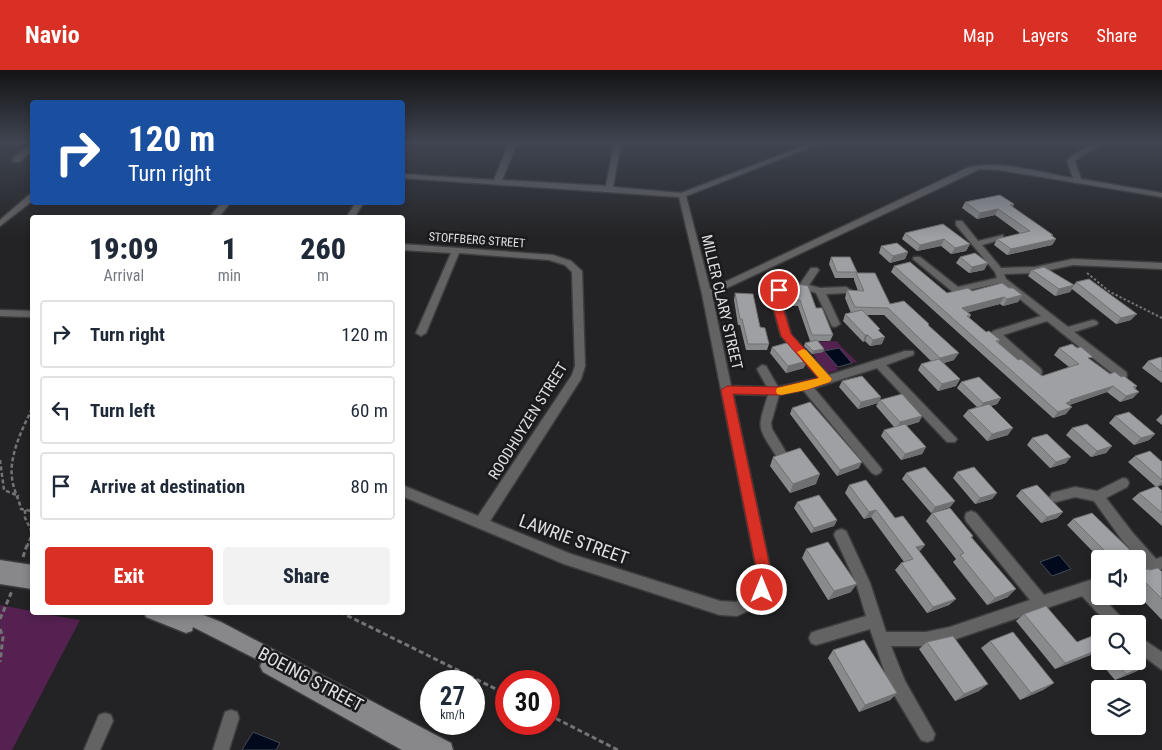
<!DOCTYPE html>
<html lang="en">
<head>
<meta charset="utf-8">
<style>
  :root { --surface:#fff; --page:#f2f2f3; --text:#1f2937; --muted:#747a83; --line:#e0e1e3; --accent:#d93025 }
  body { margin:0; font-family:"Roboto Condensed",sans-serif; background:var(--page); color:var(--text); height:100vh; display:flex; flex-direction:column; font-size:19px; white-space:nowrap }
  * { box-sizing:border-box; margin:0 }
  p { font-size:16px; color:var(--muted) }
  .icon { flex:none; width:28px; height:28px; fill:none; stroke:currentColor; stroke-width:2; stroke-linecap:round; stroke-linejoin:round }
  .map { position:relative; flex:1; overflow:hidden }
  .drawer { position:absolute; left:30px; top:145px; width:375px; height:400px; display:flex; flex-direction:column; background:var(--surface); border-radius:5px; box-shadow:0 2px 8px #0003 }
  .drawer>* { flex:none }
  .hud { position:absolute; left:30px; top:30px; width:375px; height:105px; border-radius:5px; box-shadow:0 2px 8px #0003; background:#1a4fa0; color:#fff; overflow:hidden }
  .fabs { position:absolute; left:1091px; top:480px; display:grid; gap:10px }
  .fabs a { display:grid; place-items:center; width:55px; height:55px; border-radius:5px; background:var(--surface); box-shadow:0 2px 8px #0003; font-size:25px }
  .speed { position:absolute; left:420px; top:600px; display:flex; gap:10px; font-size:25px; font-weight:700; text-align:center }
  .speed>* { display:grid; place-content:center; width:65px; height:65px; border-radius:50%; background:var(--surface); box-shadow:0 2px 8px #0003; line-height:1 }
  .speed small { font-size:12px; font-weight:400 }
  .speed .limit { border:8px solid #d22; background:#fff; color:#111 }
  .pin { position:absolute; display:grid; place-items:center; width:42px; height:42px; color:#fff; margin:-21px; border:2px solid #fff; border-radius:50%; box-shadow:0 1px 5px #0007 }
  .me { position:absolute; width:55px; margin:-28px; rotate:0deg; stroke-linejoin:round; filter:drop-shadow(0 0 4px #0008) }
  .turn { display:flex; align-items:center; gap:18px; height:105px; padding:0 15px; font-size:22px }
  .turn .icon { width:65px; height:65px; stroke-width:2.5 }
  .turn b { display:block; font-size:35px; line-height:42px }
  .eta { display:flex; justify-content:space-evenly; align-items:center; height:85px; text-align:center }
  .eta b { font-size:30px; font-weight:800; line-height:35px }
  .primary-button { display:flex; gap:10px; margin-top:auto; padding:10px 15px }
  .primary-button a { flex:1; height:58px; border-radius:5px; background:var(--accent); color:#fff; font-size:20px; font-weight:800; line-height:58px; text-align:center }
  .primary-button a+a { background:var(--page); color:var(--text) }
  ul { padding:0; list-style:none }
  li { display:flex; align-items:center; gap:15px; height:68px; margin:0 10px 8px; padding:0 5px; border:2px solid var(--line); border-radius:5px }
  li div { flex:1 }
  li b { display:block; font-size:19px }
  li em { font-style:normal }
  header { display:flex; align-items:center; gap:30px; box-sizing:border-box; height:70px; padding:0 25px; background:var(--accent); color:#fff }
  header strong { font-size:24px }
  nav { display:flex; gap:28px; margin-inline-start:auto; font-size:18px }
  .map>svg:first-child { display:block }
  .green { fill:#542150 }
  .water { fill:#000a1c; stroke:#434a57 }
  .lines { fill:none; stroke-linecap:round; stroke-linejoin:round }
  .minor-casing { stroke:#3d3d3f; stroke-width:3 }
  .secondary-casing { stroke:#3d3d3f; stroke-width:3 }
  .path-far2 { stroke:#747476; stroke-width:2; stroke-dasharray:2.5 2; stroke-linecap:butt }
  .path-far1 { stroke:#747476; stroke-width:2.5; stroke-dasharray:4 2.5; stroke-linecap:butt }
  .path { stroke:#747476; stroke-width:3; stroke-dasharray:5 3; stroke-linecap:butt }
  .minor { fill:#646364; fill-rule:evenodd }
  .secondary { fill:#888789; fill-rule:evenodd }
  .wall { fill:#888a8c }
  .shaded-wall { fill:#6f7072 }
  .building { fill:#9ea0a3; stroke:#6f7072 }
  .route { fill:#d93025; stroke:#8d1f18 }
  .slow { fill:#f59e0b }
  .labels { text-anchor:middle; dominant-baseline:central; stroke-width:5; stroke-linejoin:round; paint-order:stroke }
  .far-street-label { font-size:12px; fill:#e0e0e2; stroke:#1a1a1c }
  .street-label { font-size:15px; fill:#e0e0e2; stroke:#1a1a1c }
  .near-street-label { font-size:18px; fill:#e0e0e2; stroke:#1a1a1c }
</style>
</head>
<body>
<header>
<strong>Navio</strong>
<nav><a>Map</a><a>Layers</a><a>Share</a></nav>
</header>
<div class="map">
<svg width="1162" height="680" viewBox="0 0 1162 680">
  <rect width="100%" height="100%" fill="#232325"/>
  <path class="green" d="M837 271C842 279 850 284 857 292L836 297 838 300 828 303 825 301 813 284 822 282 816 272Z
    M0 535 32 541V542L80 550 12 680H0Z"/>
  <path class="water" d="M839 278 852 293 838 297 824 281Z
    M1059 485 1071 499 1052 506 1040 492Z
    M253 662 280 673 276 680H242Z"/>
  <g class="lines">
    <defs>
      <path id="minor" d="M509 73H517L502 110 606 116 614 73H621L613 117 681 123 812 73H821L686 126 710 219 967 98C998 89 1042 103 1073 108L1067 91C1076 81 1092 73 1105 73L1080 87 1075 91 1081 109 1162 123V127L999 100 980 99 712 225 731 316 767 317 757 299 762 295 766 296 778 317 819 308 781 266 770 226C775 214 789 213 800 214L811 198H817L819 200 809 215 820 218 846 217 851 220 846 223 826 224 840 254 835 257 832 256 816 223C804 219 788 215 780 226L791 265 829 305 905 281H913L914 283 913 285 886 295 957 369 955 372H947L877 298 814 318 880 397 882 400 880 403 876 405 872 403 803 320 779 325 771 353 772 359 787 384 785 387H777C757 356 757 360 768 325L733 324 772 507 767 525 752 539 737 546 720 545 564 494 402 426V415L478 446 572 305 575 296 572 202 565 195 549 190 459 183 426 263 421 266 416 263 451 183 402 180V174L553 185 571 191 582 201 585 296 581 309 490 451 571 484 720 531 736 532 756 516 758 507 702 224 679 127 402 108V104L494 110Z
        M29 76H32V81L19 92H13V88Z
        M29 125H32V131L0 156V150Z
        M222 132H231L218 148H209Z
        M356 132H364L354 148H346Z
        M956 151H962L978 171 1003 165V169L982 175 1001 198 1035 197 1073 189 1162 193V199L1073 195 1035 203 1004 204 1006 209 1068 257 1093 250 1096 251 1098 253 1096 255 1074 262 1126 302 1127 305 1126 308H1118L1047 251 1003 265 1041 299 1042 302 1041 305H1033L995 271 992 263 993 261 1041 246 1000 213 956 223 953 222 913 189 914 187H920L958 217 997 208 995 202 956 155Z
        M0 240 32 241V247L0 246Z
        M1123 408 1127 409 1129 413 1127 417 1106 428 1132 462 1156 489 1162 487V499L1138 507V495L1142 493 1122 470 1094 431 1075 427 1056 432 1052 431 1050 427 1052 423 1075 417 1097 421Z
        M971 441 976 443 1044 525 1100 507V519L1096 521 1123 549 1125 554H1108L1082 526 950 571 926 576H891L905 611 935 664 933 670 927 672 921 670 893 623 885 603 870 559 816 575 811 573 809 568 811 563 816 561 866 546 856 513 834 465 836 461 841 459 846 461 870 513 886 562H926L950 557 1030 530 966 451 965 447 966 443Z
        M1138 566 1162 582V600L1138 582Z
        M231 640 237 642 239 648 229 680H213L225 642Z
        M105 643 111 645 113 651 100 680H84L99 645Z"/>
      <path id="secondary" d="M0 490 32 495V519L0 514Z
        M144 542H196L221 552 451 673 453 680H402L263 602 260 596 262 592 193 557 192 561 186 563 146 547Z"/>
    </defs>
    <use href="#minor" class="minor-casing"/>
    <use href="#secondary" class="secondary-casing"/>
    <path class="path-far2" d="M1087 203 1110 222 1162 248"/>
    <path class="path-far1" d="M32 339C22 359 9 386 12 408 13 419 19 429 21 439L32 441
      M0 390 4 420 19 426
      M25 440V448L32 462
      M27 477 32 463"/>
    <path class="path" d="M23 487 27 475
      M340 542 506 624
      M0 549 12 521
      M0 559 3 567 0 592
      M549 645 618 680"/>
    <use href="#minor" class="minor"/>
    <use href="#secondary" class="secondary"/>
  </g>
  <path class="wall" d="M965 132 1014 134 1013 137 1056 169 1052 175 1007 185 994 175 997 169 1021 164 995 145 977 149 962 138Z
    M905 163 970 174 966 181 951 184 941 176 917 181 902 169Z
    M881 176 908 182 905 189 890 193 879 183Z
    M831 187 857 202 890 234 929 256 954 290 944 293 960 309 956 316 938 321 918 300 921 294 931 291 884 245H866L879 262 882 274 870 276 865 271 863 272 843 251 845 244 851 243 845 228 847 220 858 221 854 210V208H835L829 194Z
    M960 187 988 193 984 200 969 203 956 193Z
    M894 196 947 223 1009 218 1022 225 1018 232 1003 236 1000 234 967 242 971 245 969 248 986 262 1000 270 998 273 1018 290 1042 306 1069 297 1054 285 1059 278 1090 289 1110 304 1121 307 1137 316 1135 319 1133 328 1120 332 1107 322 1069 335 1066 344 1053 348 891 202Z
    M1032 200 1074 215 1076 212 1131 250 1116 254 1072 219 1070 222 1055 226 1028 206Z
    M789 216 816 238 833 265 830 271H818L824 279 823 282 812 284 804 276 805 273 812 271H810L798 236H792L788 222Z
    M735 223 760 257 769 274 767 280H746L740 255H738L734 230Z
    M772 277 800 283 804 298 786 303 770 283Z
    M1162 288V313L1142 298 1148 291Z
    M842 311 881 327 878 333 858 339 839 317Z
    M961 312 1001 328 997 334 991 336 1008 365 987 371 963 346 968 340 977 337 957 318Z
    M880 330 922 346 919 352 906 356 926 377 922 384 901 390 881 366 884 360 894 357 876 336Z
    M792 338 859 398 837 406 790 344Z
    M1162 344V355L1156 350Z
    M1115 346 1155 364 1149 370 1134 375 1109 353Z
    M1072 358 1112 376 1106 383 1091 387 1066 365Z
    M1032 368 1066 393 1050 398 1027 375Z
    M1135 386 1162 392V415L1157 417 1162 421V456L1132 429 1139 423 1156 417 1128 392Z
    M773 387 816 414 790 423 770 396Z
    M957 402 997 423 992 429 975 434 953 408Z
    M906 403 955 431 950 437 931 443 902 409Z
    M849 415 895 448 925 475 919 482 956 529 949 535 927 543 895 500 901 493 904 492 871 447 864 449 845 423Z
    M1021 420 1063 442 1057 448 1041 453 1016 426Z
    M797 432 837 450 834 456 811 463 794 438Z
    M932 443 973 466 972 468 1008 527 987 535 953 492 956 489 926 451Z
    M1073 449 1124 487 1118 489H1100L1067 455Z
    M806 479 851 522 828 530 802 488Z
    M1150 500 1162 502V550L1138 525V502Z
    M1024 544 1077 572 1100 563V591H1138L1146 596 1135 602 1115 610 1093 584 1055 599 1016 551Z
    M990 571 1054 613 1043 620 1020 630 981 578Z
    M927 572 979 621 955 631 919 579Z
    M833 580 897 623 890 630 859 642 828 588Z"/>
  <path class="shaded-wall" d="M998 139 995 145 977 149 980 143Z
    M1053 165 1050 170 1056 169 1052 175 1007 185 1011 179Z
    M944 169 941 176 917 181 920 175Z
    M970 174 966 181 951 184 955 178Z
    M908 182 905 189 890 193 893 186Z
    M988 193 984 200 969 203 972 197Z
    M1074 215 1070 222 1055 226 1059 219Z
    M1022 225 1018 232 1003 236 1007 229Z
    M1004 227 1000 234 959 245 962 238Z
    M1137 244 1131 250 1116 254 1121 248Z
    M865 265H868L865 271 863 272Z
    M885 267 882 274 870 276 873 270Z
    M824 279 823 282 812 284 813 281Z
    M959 283 954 290 936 295 940 288Z
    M807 291 804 298 786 303 788 296Z
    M960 309 956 316 938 321 942 314Z
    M1113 316 1107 322 1067 336 1066 333 1070 330Z
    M1139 322 1133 328 1120 332 1126 326Z
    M881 327 878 333 858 339 861 332Z
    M1001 328 997 334 979 339 983 333Z
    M1072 337 1066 344 1053 348 1058 342Z
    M922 346 919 352 896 359 900 352Z
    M1013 358 1008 365 987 371 992 364Z
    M1155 364 1149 370 1134 375 1141 368Z
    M1112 376 1106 383 1091 387 1097 381Z
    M926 377 922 384 901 390 905 384Z
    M1071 387 1066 393 1050 398 1056 392Z
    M862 392 859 398 837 406 840 400Z
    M820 404 816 414 790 423 793 414Z
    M1162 412V415L1156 417Z
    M997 423 992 429 975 434 980 428Z
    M955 431 950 437 931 443 935 437Z
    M876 440 871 447 864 449 869 442Z
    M1063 442 1057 448 1041 453 1047 447Z
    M837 450 834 456 811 463 814 458Z
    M925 475 919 482 916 477Z
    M1131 481 1124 487 1118 489H1111Z
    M857 514 851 522 828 530 834 521Z
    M1016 519 1008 527 987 535 995 528Z
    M956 529 949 535 927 543 933 537Z
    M1100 579 1093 584 1055 599 1065 593Z
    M1146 596 1135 602 1115 610 1126 604Z
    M1054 613 1043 620 1020 630 1031 623Z
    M988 614 979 621 955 631 964 624Z
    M897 623 890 630 859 642 865 635Z"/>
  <path class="building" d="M1000 125 1014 134 1010 135 1053 165H1051L1056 169 1011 179 997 169 1030 161 998 139 980 143 965 132Z
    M943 154 970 174 955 178 944 169 920 175 905 163Z
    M897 173 908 182 893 186 881 176Z
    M975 183 988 193 972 197 960 187Z
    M831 187H850L857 202H837Z
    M910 192 947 223 968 218 972 221 976 220 1002 213 1009 218H1013L1022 225 1007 229 1004 227 962 238 971 245 967 246 986 262 989 261 1000 270 996 271 1018 290 1021 289 1042 306 1079 294 1059 278 1072 274 1077 278 1081 277 1093 287 1088 288 1110 304 1115 302 1121 307 1124 306 1137 316 1133 317 1139 322 1126 326 1113 316 1070 330 1071 331 1066 333 1072 337 1058 342 894 196Z
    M1044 197 1074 215 1059 219 1032 200Z
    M856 203H875L890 234 904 231 929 254 928 255 959 283 940 288 888 238 855 237 847 220 864 221Z
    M1089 209 1137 244 1121 248 1076 212Z
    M798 214 808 216 816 238H822L833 265H812L800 230H794L789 216Z
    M735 223 753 224 760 257 765 258 769 274H748L742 249H740Z
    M862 240 880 259 878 260 885 267 873 270 868 265H865L845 244Z
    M817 270 824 279 813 281 805 273Z
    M790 272 800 281 798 282 807 291 788 296 772 277Z
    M1161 287 1162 288V302L1148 291Z
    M939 289 960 309 942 314 921 294Z
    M862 306 881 327 861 332 842 311Z
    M979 307 1001 328 983 333 961 312Z
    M902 324 922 346 900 352 880 330Z
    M810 332 862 392 840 400 792 338Z
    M989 334 1013 358 992 364 968 340Z
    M1129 342 1155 364 1141 368 1115 346Z
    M905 354 926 377 905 384 884 360Z
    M1087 354 1112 376 1097 381 1072 358Z
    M1047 364 1071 387 1056 392 1032 368Z
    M800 378 820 404 793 414 773 387Z
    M1150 381 1162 392V410L1135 386Z
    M925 397 955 431 935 437 906 403Z
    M974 397 997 423 980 428 957 402Z
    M866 410 895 448 903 446 925 475 916 477 956 529 933 537 901 493 913 489 876 440 869 442 849 415Z
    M1037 415 1063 442 1047 447 1021 420Z
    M1157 416 1162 421V443L1139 423Z
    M819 425 837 450 814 458 797 432Z
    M950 438 973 466 971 467 1016 519 995 528 960 485 964 483 932 443Z
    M1092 443 1131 481 1112 488 1073 449Z
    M828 472 857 514 834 521 806 479Z
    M1158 498 1162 502V529L1138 505V502L1148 499 1150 500Z
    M1046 536 1077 572 1100 563V579L1065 593 1024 544Z
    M1013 562 1054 613 1031 623 990 571Z
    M953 566 988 614 964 624 927 572Z
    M864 570 897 623 865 635 833 580Z
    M1138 587 1146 596 1126 604 1115 591H1138Z"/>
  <linearGradient id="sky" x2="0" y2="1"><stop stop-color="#131314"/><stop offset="0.43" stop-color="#3f4551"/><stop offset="1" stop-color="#3f4551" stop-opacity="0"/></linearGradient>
  <rect width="1162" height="168" fill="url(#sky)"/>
  <path class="route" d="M775 217H782L783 220 779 226 791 264 832 309 830 312 806 320 780 325 733 324 772 507 767 524 762 526 757 524 755 520 758 507 721 320 727 316 780 317 818 308 781 266 770 226Z"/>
  <path class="slow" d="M803 279 806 280 832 309 830 312 806 320 781 325 777 324 776 321 777 318 819 308 797 282Z"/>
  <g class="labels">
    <g class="far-street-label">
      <text transform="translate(477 170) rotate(4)">STOFFBERG STREET</text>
    </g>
    <g class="street-label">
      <text transform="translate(722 232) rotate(77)">MILLER CLARY STREET</text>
      <text transform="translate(528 351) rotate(-58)">ROODHUYZEN STREET</text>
    </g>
    <g class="near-street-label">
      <text transform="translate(574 469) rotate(20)">LAWRIE STREET</text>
      <text transform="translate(311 609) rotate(28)">BOEING STREET</text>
    </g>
  </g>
</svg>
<div class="fabs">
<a><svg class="icon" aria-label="sound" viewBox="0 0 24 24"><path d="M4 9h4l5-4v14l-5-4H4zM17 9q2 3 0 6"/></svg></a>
<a><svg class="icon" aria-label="search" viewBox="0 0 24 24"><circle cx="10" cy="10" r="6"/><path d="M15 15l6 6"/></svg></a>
<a><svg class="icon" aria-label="layers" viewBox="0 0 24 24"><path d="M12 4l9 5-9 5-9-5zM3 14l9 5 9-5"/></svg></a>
</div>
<div class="speed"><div>27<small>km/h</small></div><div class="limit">30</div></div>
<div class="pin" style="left:779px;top:220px;background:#d93025"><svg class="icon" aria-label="arrive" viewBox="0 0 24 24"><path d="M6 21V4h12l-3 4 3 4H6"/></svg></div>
<svg class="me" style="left:762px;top:520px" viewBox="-20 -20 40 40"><circle r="17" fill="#d93025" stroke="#fff" stroke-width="3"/><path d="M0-11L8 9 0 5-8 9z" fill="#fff"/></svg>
<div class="hud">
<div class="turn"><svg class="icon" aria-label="right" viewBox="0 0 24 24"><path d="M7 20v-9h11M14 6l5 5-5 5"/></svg><div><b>120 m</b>Turn right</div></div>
</div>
<section class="drawer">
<div class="eta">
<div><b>19:09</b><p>Arrival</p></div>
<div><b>1</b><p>min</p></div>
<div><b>260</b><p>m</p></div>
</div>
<ul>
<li><svg class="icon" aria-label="right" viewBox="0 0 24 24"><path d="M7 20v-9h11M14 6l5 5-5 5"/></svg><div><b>Turn right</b></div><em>120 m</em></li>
<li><svg class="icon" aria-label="left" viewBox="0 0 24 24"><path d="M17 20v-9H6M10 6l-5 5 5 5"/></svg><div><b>Turn left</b></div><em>60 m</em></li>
<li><svg class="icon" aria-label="arrive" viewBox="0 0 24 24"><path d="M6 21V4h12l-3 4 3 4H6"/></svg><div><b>Arrive at destination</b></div><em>80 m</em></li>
</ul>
<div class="primary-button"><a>Exit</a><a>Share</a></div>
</section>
</div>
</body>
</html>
